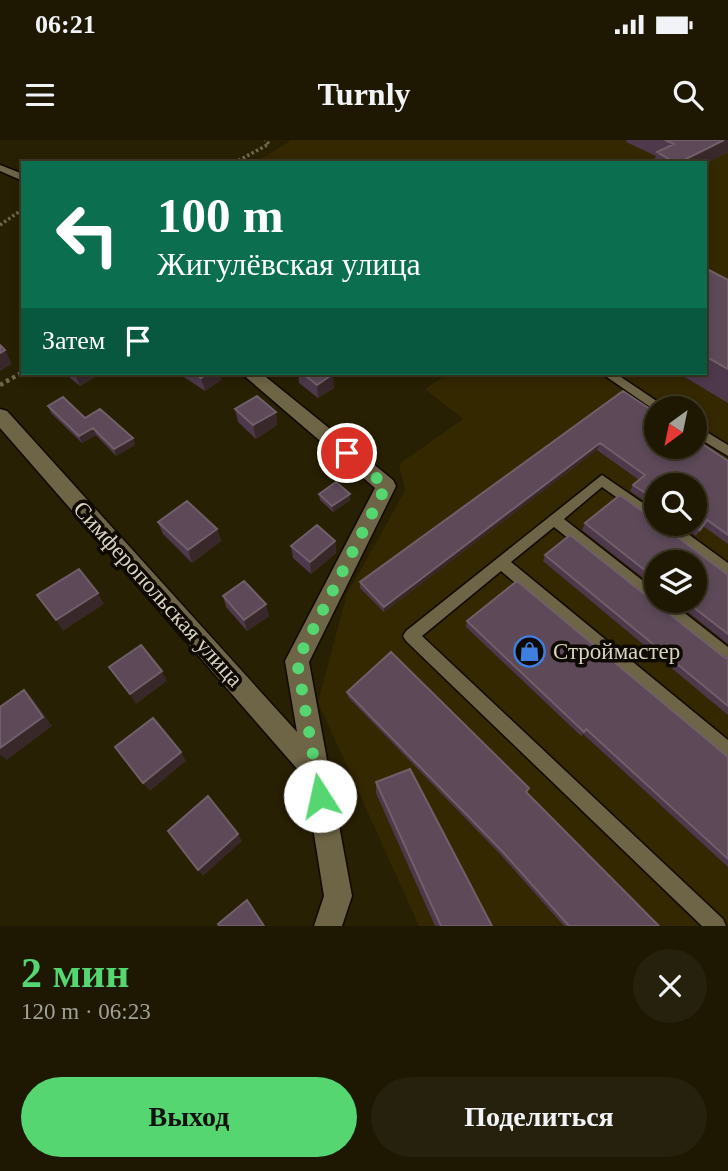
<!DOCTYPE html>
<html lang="ru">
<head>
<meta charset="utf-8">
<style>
  :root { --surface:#1e1802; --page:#26210c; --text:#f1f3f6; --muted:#a1a099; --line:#3c3724; --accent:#56d671 }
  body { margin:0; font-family:Georgia,serif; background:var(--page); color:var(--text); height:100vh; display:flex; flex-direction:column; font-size:26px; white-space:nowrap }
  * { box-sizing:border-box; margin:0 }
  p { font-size:23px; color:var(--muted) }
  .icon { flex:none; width:38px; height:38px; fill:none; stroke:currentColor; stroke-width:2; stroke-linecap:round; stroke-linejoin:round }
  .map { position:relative; height:786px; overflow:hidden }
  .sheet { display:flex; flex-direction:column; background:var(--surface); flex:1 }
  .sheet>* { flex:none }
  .hud { position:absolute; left:21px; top:21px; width:686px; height:214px; border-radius:0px; box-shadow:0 4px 10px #0003,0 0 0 2px var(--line); background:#0b6e4f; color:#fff; overflow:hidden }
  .needle { width:46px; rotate:213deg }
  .controls { position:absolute; left:644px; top:256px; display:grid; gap:14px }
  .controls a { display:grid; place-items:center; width:63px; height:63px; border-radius:50%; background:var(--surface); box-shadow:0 4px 10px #0003,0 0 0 2px var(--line); font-size:35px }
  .pin { position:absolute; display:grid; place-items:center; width:60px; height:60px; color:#fff; margin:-30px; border:4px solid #fff; border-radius:50%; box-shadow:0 2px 7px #0007 }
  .me { position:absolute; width:77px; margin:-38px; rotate:350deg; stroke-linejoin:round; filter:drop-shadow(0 0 5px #0008) }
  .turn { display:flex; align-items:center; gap:24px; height:147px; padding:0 21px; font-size:32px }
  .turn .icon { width:91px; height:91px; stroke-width:2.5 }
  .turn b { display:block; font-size:49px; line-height:60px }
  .then { display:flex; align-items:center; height:66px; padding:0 21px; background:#0003; gap:14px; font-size:26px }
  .round { display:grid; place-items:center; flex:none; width:74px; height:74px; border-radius:37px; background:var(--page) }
  .summary { display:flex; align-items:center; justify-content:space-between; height:119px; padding:0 21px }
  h1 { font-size:42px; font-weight:700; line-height:52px; color:var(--accent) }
  .action { display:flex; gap:14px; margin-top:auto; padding:14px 21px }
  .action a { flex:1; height:80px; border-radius:42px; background:var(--accent); color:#111; font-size:28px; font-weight:700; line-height:80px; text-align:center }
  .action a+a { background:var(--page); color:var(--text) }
  .status { display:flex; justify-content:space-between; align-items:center; height:49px; padding:0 35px; background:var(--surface); direction:ltr }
  .status svg { height:19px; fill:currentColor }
  header { display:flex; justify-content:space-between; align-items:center; height:91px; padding:0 21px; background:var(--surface); font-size:32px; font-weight:700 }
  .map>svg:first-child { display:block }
  .built { fill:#332800; fill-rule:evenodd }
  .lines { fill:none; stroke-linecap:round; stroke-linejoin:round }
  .lane-casing { stroke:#100900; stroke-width:3 }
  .street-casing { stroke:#100900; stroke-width:3 }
  .path-far1 { stroke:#6f684f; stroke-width:3.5; stroke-dasharray:2.5 2.5; stroke-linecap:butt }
  .path { stroke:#6f684f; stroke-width:4.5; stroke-dasharray:3.5 3.5; stroke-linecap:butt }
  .lane { fill:#6e6546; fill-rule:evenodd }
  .street { fill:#6e6546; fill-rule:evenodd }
  .wall { fill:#4e394c }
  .shaded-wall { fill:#392829 }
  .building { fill:#5d4958; stroke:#705f69; stroke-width:2 }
  .route { stroke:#56d671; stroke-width:12; stroke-dasharray:0 21.6 }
  .labels { text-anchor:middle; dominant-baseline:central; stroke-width:7; stroke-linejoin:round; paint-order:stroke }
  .street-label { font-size:23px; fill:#d8d3c1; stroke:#0e0a02 }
  .poi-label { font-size:23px; fill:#d8d3c1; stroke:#0e0a02; text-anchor:start }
</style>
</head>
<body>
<div class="status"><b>06:21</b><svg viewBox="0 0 49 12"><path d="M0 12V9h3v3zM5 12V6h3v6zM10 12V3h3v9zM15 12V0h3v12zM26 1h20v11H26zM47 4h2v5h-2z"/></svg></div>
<header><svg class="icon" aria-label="menu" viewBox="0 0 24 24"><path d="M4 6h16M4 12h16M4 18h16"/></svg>Turnly<svg class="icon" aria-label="search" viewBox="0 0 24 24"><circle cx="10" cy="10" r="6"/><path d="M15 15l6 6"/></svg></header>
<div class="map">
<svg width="728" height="786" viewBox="0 0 728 786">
  <rect width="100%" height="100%" fill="#282002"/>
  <path class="built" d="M291 0H728V786H419L318 562 347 454 405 351 399 324 463 279 425 249 449 233H705V23H255ZM656 268H695V306H656ZM656 345H695V383H656ZM656 422H695V460H656Z"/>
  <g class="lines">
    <defs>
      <path id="lane" d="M0 25 23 34V41L0 31Z
        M601 233H615L667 268H656V271Z
        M695 285 728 305V316L695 296Z
        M602 335 656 372V383H673L728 423V437L602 347 564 379 656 451V460H668L728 507V523L722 521 554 387 511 422 728 600V619L722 617 501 431 422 496 723 779 726 786H702L406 501 403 496 406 491Z"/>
      <path id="street" d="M241 233H261L393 340 396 346 309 522 352 756 342 786H314L324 756 305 638 0 288V269L7 271 297 592 285 521 375 348Z"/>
    </defs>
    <use href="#lane" class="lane-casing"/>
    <use href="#street" class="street-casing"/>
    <path class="path-far1" d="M234 23 269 4 265 0
      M0 85 23 69"/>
    <path class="path" d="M0 245 23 232"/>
    <use href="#lane" class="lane"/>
    <use href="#street" class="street"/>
  </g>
  <path class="wall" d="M627 0H728V12L705 24 653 23 656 16 626 2Z
    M705 128 728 140V263L678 233H705Z
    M64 233H100V234L80 246Z
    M183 233H219L221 240 205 251 184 237Z
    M298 233H331L334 248 318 258 299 243Z
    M623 251 728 321V404L703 386 696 396 678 383H695L656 345V369L630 351 633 345 639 340 597 310 384 472 360 448V442Z
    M48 266 85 278 133 298 135 305 116 316 96 295 82 303 51 273Z
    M235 269 276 272 277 285 256 299 238 282Z
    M319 354 350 360 333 372 320 360Z
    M158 382 217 389 221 401 192 423 163 394Z
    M585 383 728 435V504L673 460H695L656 422V448L582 390Z
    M335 401 336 413 311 434 293 418 291 406Z
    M545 415 728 518V575L543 421Z
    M223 456 269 476 247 491 226 467Z
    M467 481 728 617V727L583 594 581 596 466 487Z
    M347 552 659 786H564L500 714 348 557Z
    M376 642 492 786H435L376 653Z"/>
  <path class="shaded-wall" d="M724 0H728V12L705 24 678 23Z
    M5 210 12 224 0 231V213Z
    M74 233H100V234L80 246Z
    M208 233H219L221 240 205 251 201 238Z
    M333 234 334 248 318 258 317 245Z
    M276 272 277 285 256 299 253 285Z
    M93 288 96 295 82 303 79 296Z
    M133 298 135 305 116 316 114 309Z
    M600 303 597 310 384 472V467Z
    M350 354V360L333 372 332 366Z
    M217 389 221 401 192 423 188 410Z
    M335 401 336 413 311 434 310 422Z
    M98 453 104 464 63 491 56 480Z
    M266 464 269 476 247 491 244 480Z
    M162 531 167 541 136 564 130 554Z
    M24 550 33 559 52 586 7 620 0 615V608Z
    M181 612 186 621 150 651 143 643Z
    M238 694 242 701 203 736 198 730Z"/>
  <path class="building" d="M665 0H724L678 23H676L657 12 674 4Z
    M705 128 728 140V229L705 216Z
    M0 205 5 210 0 213Z
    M194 233H208L201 238Z
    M302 233H331L333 234 317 245Z
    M623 251 656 273V306H695V299L728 321V395L707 380 700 390 690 383H695V345H656V360L633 345 645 335 600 303 384 467 360 442Z
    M257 256 276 272 253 285 235 269Z
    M63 257 85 278 100 269 133 298 114 309 93 288 79 296 48 266Z
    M336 342 350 354 332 366 319 354Z
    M620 355 656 381V383H659L728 435V494L684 460H695V422H656V439L585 383Z
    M187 361 217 389 188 410 158 382Z
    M317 385 335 401 310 422 291 406Z
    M570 395 725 518H728V566L545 415Z
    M79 429 98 453 56 480 37 455Z
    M244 441 266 464 244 480 223 456Z
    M517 441 728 617V719L586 589 584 592 467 481Z
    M141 505 162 531 130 554 109 527Z
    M391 512 529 648 526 652 659 786H569L502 711 347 552Z
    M24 550 43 577 0 608V567Z
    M153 578 181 612 143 643 115 607Z
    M410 629 492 786H441L376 642Z
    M208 656 238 694 198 730 168 691Z
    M247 760 264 786H219L218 784Z"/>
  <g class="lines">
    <path class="route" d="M320 656 297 521 386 346 347 313"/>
  </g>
  <defs>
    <symbol id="shop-ring" viewBox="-11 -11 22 22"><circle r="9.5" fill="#0e0a02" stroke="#3f7fe0" stroke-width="1.5"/><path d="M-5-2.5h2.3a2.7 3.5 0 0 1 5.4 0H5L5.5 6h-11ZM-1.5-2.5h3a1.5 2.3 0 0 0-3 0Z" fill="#3f7fe0"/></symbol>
  </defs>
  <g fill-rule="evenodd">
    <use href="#shop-ring" x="512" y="494" width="35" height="35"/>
  </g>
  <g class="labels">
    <g class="street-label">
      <text transform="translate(158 454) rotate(48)">Симферопольская улица</text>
    </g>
    <g class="poi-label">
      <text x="553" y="511">Строймастер</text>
    </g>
  </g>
</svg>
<div class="controls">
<a><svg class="needle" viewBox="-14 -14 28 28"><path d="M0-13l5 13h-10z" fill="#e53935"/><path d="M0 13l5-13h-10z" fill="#a1a099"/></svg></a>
<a><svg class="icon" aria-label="search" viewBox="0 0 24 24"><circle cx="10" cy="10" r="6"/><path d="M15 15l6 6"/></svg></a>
<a><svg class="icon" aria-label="layers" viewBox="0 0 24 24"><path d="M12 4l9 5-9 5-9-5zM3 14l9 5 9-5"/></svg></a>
</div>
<div class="pin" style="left:347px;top:313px;background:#d93025"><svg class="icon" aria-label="arrive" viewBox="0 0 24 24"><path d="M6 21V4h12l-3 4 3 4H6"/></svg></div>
<svg class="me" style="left:320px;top:656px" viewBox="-20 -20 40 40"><circle r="19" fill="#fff"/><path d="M0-13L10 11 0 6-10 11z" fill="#56d671"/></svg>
<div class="hud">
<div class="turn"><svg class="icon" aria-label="left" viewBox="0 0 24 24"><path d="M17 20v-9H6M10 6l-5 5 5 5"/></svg><div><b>100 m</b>Жигулёвская улица</div></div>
<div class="then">Затем<svg class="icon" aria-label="arrive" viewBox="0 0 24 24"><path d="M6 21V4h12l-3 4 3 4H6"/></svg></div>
</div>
</div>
<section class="sheet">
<div class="summary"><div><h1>2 мин</h1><p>120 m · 06:23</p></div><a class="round"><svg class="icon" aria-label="close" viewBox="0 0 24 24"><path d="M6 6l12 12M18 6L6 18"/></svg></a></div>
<div class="action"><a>Выход</a><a>Поделиться</a></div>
</section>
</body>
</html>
